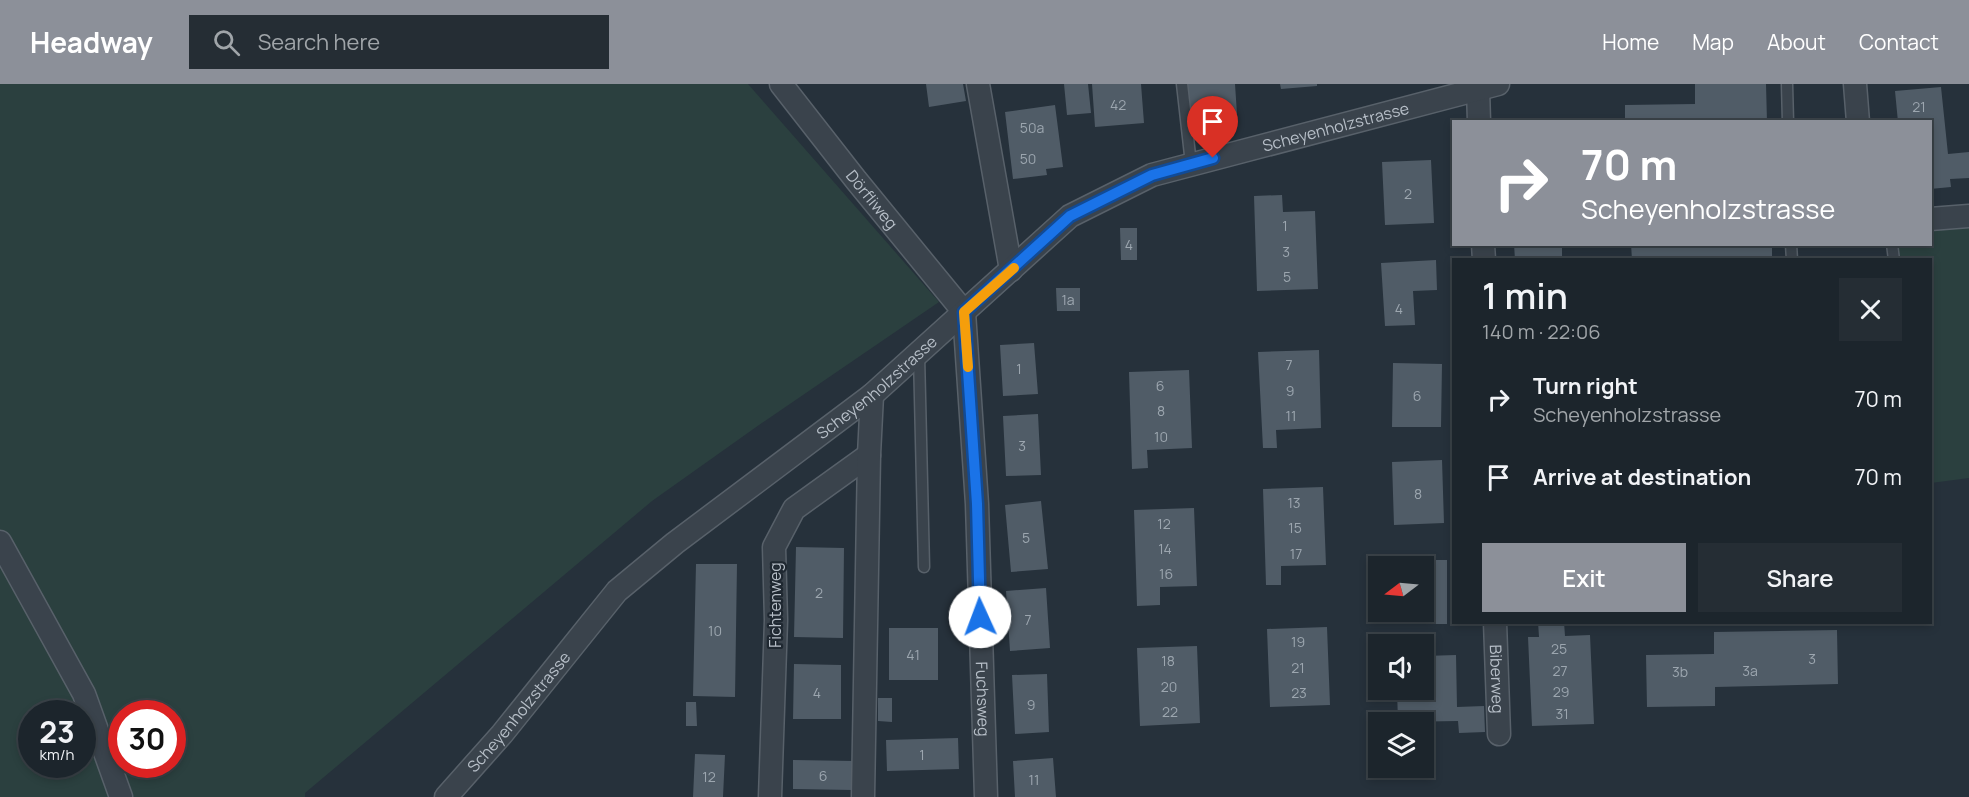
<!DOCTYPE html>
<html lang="en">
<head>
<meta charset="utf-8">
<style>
  :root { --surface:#1c252c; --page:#252d34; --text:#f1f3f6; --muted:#a0a5a9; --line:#3a4248; --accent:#8c9099 }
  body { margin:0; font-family:Manrope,sans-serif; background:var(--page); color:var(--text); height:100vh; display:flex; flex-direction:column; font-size:22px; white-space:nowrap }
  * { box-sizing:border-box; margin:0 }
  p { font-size:20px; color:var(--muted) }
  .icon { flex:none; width:33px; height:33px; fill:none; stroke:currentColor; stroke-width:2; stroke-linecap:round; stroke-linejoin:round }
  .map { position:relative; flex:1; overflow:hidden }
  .sheet { position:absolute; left:1452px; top:174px; width:480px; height:366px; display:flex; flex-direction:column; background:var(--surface); border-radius:0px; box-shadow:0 3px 9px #0003,0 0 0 2px var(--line) }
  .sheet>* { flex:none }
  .guide { position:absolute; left:1452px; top:36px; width:480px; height:126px; border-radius:0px; box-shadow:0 3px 9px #0003,0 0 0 2px var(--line); background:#8c9099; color:#fff; overflow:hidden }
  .needle { width:39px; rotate:254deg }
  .tools { position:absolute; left:1368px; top:472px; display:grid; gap:12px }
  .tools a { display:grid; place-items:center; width:66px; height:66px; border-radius:0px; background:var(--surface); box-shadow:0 3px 9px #0003,0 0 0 2px var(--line); font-size:30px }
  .speed { position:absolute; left:18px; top:616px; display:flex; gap:12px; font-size:30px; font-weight:700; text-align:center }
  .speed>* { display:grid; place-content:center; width:78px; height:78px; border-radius:50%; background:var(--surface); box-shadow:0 3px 9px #0003,0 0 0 2px var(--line); line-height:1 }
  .speed small { font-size:15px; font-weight:400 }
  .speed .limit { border:9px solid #d22; background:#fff; color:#111 }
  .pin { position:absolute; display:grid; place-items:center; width:51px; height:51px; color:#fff; margin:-62px -26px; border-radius:50% 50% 50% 0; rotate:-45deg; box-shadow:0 0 6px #0007 }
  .pin .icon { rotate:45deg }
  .me { position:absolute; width:66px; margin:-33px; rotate:358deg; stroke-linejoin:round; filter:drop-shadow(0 0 4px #0008) }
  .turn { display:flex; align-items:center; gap:21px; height:126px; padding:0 30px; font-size:27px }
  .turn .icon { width:78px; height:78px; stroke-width:2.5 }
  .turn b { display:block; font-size:42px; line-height:51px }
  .round { display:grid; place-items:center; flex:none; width:63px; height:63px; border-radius:0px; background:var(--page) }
  .head { display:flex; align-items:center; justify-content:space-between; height:102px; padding:0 30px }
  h1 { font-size:36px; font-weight:600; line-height:45px }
  .action { display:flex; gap:12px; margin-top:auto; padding:12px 30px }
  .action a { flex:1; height:69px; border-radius:0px; background:var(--accent); color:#fff; font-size:24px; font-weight:600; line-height:69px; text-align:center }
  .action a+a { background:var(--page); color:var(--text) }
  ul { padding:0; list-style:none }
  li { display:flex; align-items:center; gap:18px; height:78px; padding:0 30px }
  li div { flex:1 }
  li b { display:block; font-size:22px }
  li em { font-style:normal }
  header { display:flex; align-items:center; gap:36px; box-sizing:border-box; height:84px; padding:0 30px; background:var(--accent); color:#fff }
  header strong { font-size:28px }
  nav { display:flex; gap:33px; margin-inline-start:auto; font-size:21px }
  .search { width:420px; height:54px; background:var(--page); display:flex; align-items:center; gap:15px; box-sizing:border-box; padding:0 21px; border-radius:0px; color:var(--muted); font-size:22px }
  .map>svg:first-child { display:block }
  .green { fill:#2b403f; fill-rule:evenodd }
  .building { fill:#505c67 }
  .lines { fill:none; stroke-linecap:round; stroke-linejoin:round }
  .service-casing { stroke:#58616a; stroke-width:13 }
  .minor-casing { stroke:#58616a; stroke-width:25 }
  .service { stroke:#3a434c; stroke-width:10 }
  .minor { stroke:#3a434c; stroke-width:22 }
  .route-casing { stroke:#114b97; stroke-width:15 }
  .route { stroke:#1a73e8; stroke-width:10 }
  .slow { stroke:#f59e0b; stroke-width:10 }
  .labels { text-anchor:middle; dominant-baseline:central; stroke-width:4.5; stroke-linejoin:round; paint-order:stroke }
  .number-label { font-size:14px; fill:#9ca6af }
  .street-label { font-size:16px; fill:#b6bec7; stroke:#1f2831 }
</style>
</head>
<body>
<header>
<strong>Headway</strong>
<div class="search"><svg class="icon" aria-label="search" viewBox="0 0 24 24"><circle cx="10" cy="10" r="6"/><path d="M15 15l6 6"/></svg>Search here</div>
<nav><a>Home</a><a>Map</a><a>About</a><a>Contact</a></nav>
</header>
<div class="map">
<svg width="1969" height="713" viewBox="0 0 1969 713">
  <rect width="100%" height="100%" fill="#26313b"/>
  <path class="green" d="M0 0H748L939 218 759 341 652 417 305 709V713H0ZM32 630H82V681H32ZM122 630H172V681H122Z
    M1969 124V394L1931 399 1930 176 1893 175 1892 161 1930 160 1931 128Z"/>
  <path class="building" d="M926 0H963L966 17 929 23Z
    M1064 0H1088L1091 29 1067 31Z
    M1092 0H1141L1144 39 1095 43Z
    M1187 0H1235L1237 30 1190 34Z
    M1280 0H1317V2L1281 5Z
    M1695 0H1766L1767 38H1625V21L1695 20Z
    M1941 3 1948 70 1969 68V94L1950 95 1951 103 1930 105V38H1898L1895 7Z
    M1055 21 1063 83 1046 85 1047 91 1013 95 1005 28Z
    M1431 76 1434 139 1385 141 1382 78Z
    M1282 111 1283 128 1315 127 1318 205 1257 207 1254 112Z
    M1120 144H1137V176H1121Z
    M1514 160H1562V176H1515Z
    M1631 160H1772V176H1632Z
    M1436 176 1437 206 1413 207 1415 241 1385 242 1381 179Z
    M1056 204H1080V227H1057Z
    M1034 259 1038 310 1003 312 1000 261Z
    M1319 266 1321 344 1276 346 1277 364H1263L1258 268Z
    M1393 279 1442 280 1441 343H1392Z
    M1189 286 1192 364 1147 366 1148 384 1132 385 1129 288Z
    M1038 330 1041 391 1006 392 1003 332Z
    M1442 376 1444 439 1394 441 1392 378Z
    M1323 403 1326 481 1281 482V501H1266L1263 405Z
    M1041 417 1048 485 1011 488 1005 421Z
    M1194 424 1197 502 1160 503V521L1137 522 1134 426Z
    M796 463 844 464 843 554 794 553Z
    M1395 476H1447V540H1396V528H1424V483H1395Z
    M696 480H737L735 613 693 612Z
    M1046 504 1050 564 1010 567 1006 507Z
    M1538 538H1564L1565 552 1590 551 1594 640 1532 642 1528 553H1539Z
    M1327 543 1330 621 1270 623 1267 545Z
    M889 544H938V596H889Z
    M1837 546 1838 600 1715 603V622L1647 623 1646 571 1714 570V548Z
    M1197 562 1200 639 1140 642 1137 564Z
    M1456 571 1457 623 1484 622 1485 648 1459 649 1458 637 1398 638 1397 606H1424V572Z
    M794 580 841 581V635H793Z
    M1047 590 1049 648 1015 650 1012 591Z
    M878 614H892V638L878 637Z
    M686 618H696L697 642H686Z
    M958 654 959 685 887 687 886 656Z
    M695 670 725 671 723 713H693Z
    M1053 674 1056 713H1015L1013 677Z
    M793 676 854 677 853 706 793 705Z"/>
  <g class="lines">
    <defs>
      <path id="service" d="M1182 0 1191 80
        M1787 0 1788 38
        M1791 160 1792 176
        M1892 160 1894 176
        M919 271 924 483"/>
      <g id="minor">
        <path id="s1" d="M781 0 856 96 964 228 977 420 986 713"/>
        <path d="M978 0 1011 186"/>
        <path d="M1855 0 1858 38"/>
        <path d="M1478 5 1479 38"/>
        <path d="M1930 135 1969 132"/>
        <path d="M1483 160 1484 176"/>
        <path d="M0 458 84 610 121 713"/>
        <path id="s2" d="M1495 538 1499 650"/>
        <path id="s3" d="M446 713 502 650 617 507 675 459 872 311 1070 132 1152 91 1498 0"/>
        <path d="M770 713 776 536 774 463 794 425 869 371"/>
        <path d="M863 713 869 371 872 311"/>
      </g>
    </defs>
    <use href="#service" class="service-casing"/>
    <use href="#minor" class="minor-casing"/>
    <use href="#service" class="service"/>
    <use href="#minor" class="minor"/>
  </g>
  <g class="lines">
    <defs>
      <path id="route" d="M980 533 977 420 964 228 1070 132 1152 91 1213 74"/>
    </defs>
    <use href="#route" class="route-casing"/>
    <use href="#route" class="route"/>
    <path class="slow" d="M968 283 964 228 1014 184"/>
  </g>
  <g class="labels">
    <g class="number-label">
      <text x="1118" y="20">42</text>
      <text x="1919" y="22">21</text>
      <text x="1032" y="43">50a</text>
      <text x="1028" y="74">50</text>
      <text x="1408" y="109">2</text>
      <text x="1285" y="141">1</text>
      <text x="1129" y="160">4</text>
      <text x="1286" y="167">3</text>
      <text x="1287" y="192">5</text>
      <text x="1068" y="215">1a</text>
      <text x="1399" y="224">4</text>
      <text x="1289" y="280">7</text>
      <text x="1019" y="284">1</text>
      <text x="1160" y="301">6</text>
      <text x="1290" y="306">9</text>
      <text x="1417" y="311">6</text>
      <text x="1161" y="326">8</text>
      <text x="1291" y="331">11</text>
      <text x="1161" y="352">10</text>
      <text x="1022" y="361">3</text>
      <text x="1418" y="409">8</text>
      <text x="1294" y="418">13</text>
      <text x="1164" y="439">12</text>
      <text x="1295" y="443">15</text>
      <text x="1026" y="453">5</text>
      <text x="1165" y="464">14</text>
      <text x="1296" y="469">17</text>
      <text x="1166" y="489">16</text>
      <text x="819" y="508">2</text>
      <text x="1028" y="535">7</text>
      <text x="715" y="546">10</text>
      <text x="1298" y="557">19</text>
      <text x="1559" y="564">25</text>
      <text x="913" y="570">41</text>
      <text x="1812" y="574">3</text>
      <text x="1168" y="576">18</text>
      <text x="1298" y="583">21</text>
      <text x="1560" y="586">27</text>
      <text x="1750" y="586">3a</text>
      <text x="1680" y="587">3b</text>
      <text x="1169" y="602">20</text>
      <text x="1561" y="607">29</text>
      <text x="817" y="608">4</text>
      <text x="1299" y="608">23</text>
      <text x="1031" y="620">9</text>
      <text x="1170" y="627">22</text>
      <text x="1562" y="629">31</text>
      <text x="922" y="670">1</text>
      <text x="823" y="691">6</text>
      <text x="709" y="692">12</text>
      <text x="1034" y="695">11</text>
    </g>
    <g class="street-label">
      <text stroke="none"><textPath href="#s3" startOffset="1138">Scheyenholzstrasse</textPath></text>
      <text stroke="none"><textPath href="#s1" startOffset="147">Dörfliweg</textPath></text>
      <text stroke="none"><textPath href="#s3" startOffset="598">Scheyenholzstrasse</textPath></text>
      <text transform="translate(775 521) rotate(-90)">Fichtenweg</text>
      <text stroke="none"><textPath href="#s2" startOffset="57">Biberweg</textPath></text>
      <text stroke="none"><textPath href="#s1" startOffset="680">Fuchsweg</textPath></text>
      <text stroke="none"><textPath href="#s3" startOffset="112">Scheyenholzstrasse</textPath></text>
    </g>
  </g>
</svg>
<div class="tools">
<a><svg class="needle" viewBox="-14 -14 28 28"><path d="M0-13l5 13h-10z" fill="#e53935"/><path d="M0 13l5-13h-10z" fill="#a0a5a9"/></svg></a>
<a><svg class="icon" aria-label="sound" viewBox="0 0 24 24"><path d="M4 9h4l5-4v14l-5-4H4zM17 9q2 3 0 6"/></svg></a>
<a><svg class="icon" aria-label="layers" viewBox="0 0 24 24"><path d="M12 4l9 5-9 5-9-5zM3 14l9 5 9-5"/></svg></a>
</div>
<div class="speed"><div>23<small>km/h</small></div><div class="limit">30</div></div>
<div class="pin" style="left:1213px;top:74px;background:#d93025"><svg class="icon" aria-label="arrive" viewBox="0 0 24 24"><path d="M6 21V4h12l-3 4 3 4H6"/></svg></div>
<svg class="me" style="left:980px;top:533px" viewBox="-20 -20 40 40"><circle r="19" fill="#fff"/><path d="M0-13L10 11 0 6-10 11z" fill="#1a73e8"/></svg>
<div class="guide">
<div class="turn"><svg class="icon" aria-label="right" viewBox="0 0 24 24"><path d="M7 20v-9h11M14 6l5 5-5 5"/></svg><div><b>70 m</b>Scheyenholzstrasse</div></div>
</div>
<section class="sheet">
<div class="head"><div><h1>1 min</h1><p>140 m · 22:06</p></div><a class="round"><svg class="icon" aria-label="close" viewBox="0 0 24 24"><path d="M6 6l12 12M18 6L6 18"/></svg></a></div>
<ul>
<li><svg class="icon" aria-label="right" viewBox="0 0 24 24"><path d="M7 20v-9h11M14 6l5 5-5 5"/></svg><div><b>Turn right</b><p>Scheyenholzstrasse</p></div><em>70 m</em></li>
<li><svg class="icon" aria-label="arrive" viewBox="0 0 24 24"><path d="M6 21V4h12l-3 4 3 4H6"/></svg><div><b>Arrive at destination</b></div><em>70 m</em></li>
</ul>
<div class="action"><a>Exit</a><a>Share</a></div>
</section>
</div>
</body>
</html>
